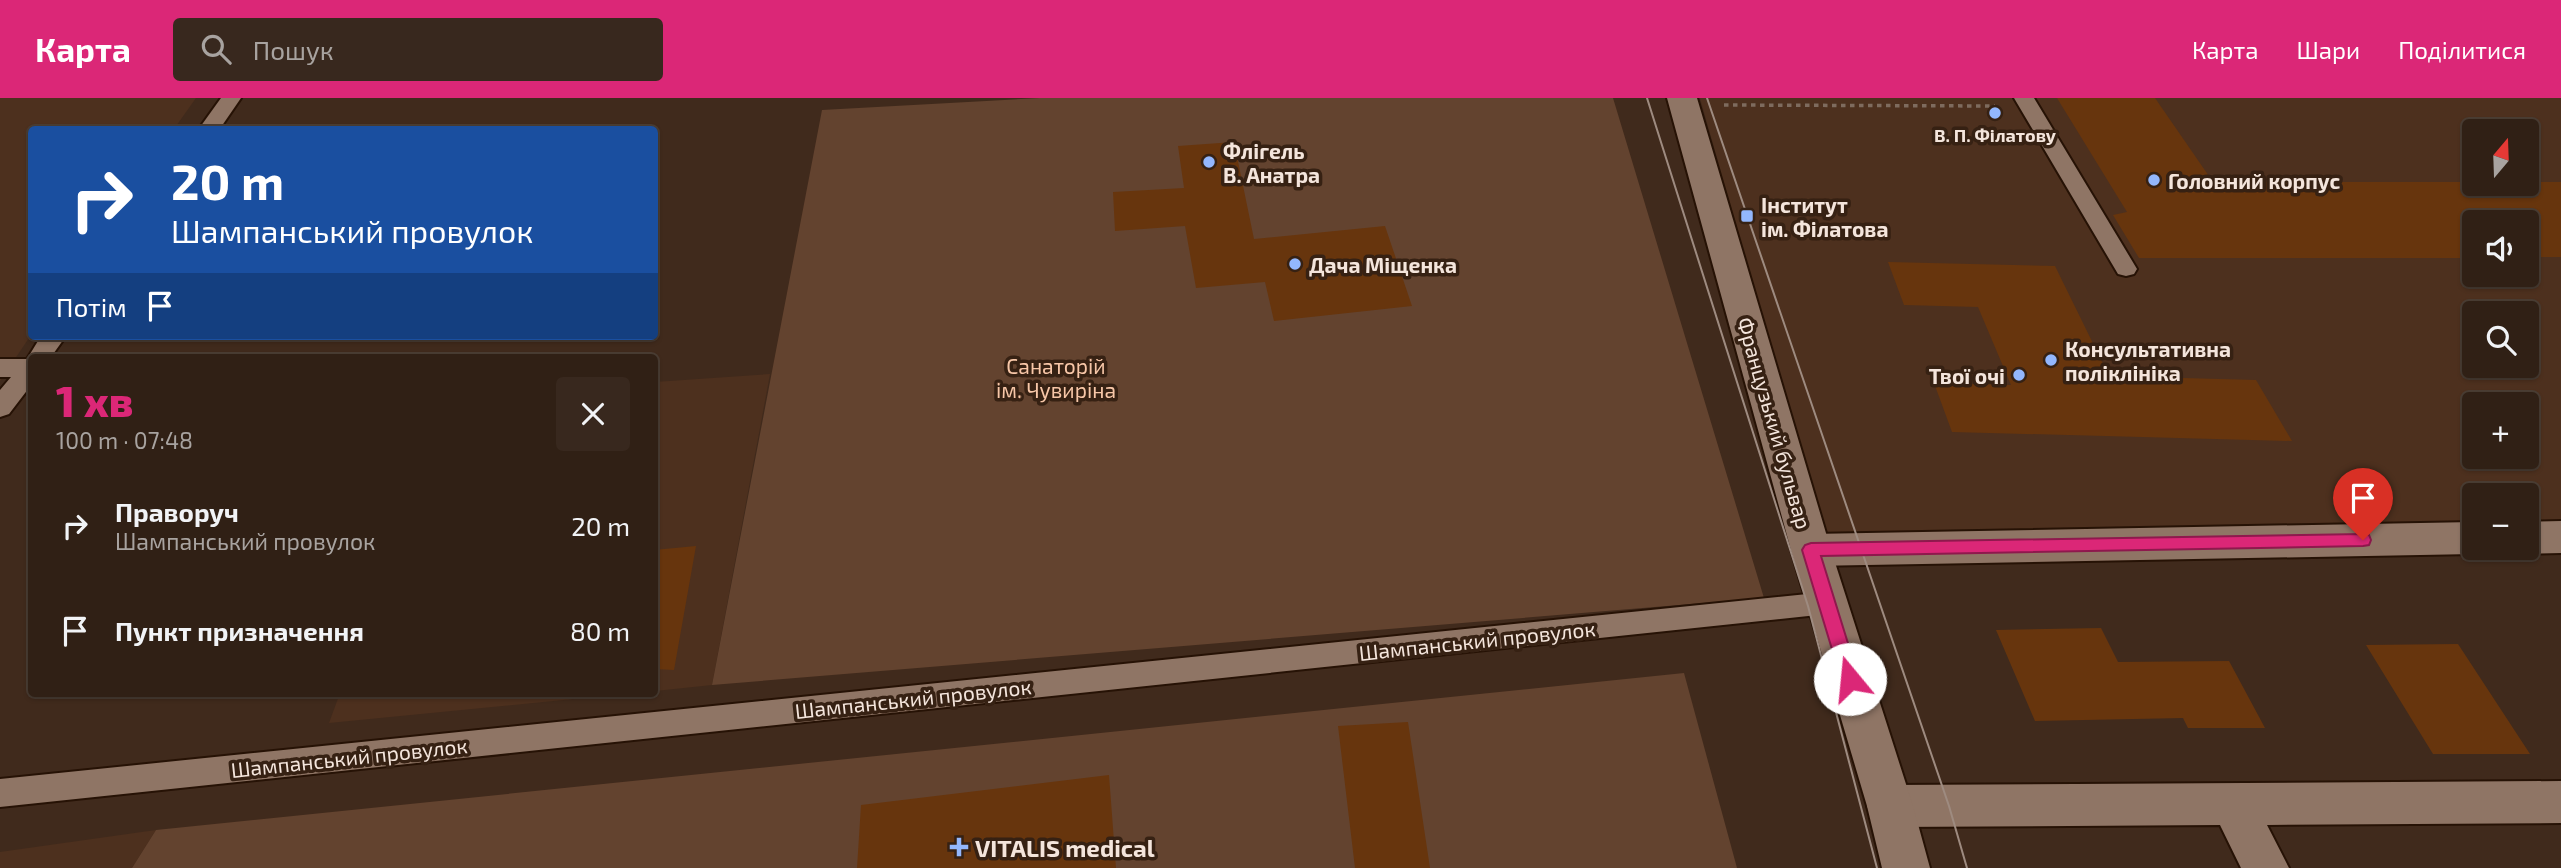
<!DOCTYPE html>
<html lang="uk">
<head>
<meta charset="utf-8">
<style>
  :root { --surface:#302015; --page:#38281e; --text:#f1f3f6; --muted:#a8a3a0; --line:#4b3e34; --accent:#db2777 }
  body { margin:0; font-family:"Exo 2",sans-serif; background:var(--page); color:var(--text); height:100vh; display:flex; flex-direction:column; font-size:26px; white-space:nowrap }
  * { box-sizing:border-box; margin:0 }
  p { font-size:23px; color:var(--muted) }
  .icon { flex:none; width:38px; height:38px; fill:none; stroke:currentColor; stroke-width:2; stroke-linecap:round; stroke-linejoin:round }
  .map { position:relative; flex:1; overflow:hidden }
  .panel { position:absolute; left:28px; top:256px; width:630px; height:343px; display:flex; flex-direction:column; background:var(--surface); border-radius:7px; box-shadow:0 2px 5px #0004,0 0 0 2px var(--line) }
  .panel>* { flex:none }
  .top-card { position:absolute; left:28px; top:28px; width:630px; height:214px; border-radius:7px; box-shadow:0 2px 5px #0004,0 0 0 2px var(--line); background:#1a4fa0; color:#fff; overflow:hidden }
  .needle { width:46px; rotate:19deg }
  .tools { position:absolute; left:2462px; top:21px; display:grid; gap:14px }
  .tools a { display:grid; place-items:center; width:77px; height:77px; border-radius:7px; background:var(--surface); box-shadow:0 2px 5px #0004,0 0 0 2px var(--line); font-size:35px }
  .pin { position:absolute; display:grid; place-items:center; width:60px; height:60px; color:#fff; margin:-72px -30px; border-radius:50% 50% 50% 0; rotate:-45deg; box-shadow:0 0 7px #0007 }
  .pin .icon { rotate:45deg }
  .me { position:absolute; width:77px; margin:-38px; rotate:343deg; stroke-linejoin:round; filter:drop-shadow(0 0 5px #0008) }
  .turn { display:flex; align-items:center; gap:24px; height:147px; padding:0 28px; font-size:32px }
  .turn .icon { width:91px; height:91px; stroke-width:2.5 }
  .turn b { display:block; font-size:49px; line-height:60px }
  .then { display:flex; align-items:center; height:66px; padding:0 28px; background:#0003; gap:14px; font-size:26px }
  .round { display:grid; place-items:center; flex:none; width:74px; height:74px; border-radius:7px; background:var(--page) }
  .overview { display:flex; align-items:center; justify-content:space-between; height:119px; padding:0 28px }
  h1 { font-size:42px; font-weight:800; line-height:52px; color:var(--accent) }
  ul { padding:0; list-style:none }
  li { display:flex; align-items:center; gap:21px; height:105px; padding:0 28px }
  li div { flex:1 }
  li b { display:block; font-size:26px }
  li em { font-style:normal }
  header { display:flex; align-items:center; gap:42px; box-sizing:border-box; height:98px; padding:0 35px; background:var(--accent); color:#fff }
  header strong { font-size:33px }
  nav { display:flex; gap:38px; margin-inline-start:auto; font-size:24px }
  .search { width:490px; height:63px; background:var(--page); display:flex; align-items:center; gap:18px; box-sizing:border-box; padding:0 24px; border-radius:7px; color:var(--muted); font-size:26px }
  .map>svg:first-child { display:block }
  .built { fill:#4d301e; fill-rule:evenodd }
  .green { fill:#63432f }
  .building { fill:#67350d }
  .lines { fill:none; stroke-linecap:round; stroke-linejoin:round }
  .service-casing { stroke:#261205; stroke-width:4 }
  .minor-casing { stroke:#261205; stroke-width:4 }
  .tertiary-casing { stroke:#261205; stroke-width:4 }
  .path { stroke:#7e6b5e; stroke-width:3.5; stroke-dasharray:4.5 4.5; stroke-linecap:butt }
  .service { fill:#8f7565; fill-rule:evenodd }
  .minor { fill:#8f7565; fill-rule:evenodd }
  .tertiary { fill:#8f7565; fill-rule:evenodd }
  .tram { stroke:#9e8b80; stroke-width:2 }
  .route { fill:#db2777; stroke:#8e194d; stroke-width:2 }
  .poi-dot { fill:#93b7fd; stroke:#362113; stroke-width:2.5 }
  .labels { text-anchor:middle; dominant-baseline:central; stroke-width:7; stroke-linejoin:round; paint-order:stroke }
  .far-poi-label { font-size:18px; font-weight:bold; fill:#f4e5dc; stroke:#362113 }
  .poi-label { font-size:21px; font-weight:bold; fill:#f4e5dc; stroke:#362113; text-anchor:start }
  .park-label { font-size:21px; fill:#f8c7a8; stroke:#362113 }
  .street-label { font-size:21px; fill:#f4e5dc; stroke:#362113 }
  .near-poi-label { font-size:24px; font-weight:bold; fill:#f4e5dc; stroke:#362113; text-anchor:start }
</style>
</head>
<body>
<header>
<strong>Карта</strong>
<div class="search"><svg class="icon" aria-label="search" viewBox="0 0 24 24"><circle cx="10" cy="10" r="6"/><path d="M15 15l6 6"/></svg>Пошук</div>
<nav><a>Карта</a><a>Шари</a><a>Поділитися</a></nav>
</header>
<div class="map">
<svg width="2561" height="770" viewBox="0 0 2561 770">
  <rect width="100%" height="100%" fill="#402a1c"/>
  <path class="built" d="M0 0H196L174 31 32 32 31 237 0 283Z
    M1700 0H2561V431H2527V397H2474V432L1825 440ZM2474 33H2527V86H2474ZM2474 124H2527V177H2474ZM2474 215H2527V268H2474ZM2474 306H2527V359H2474Z
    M770 276 712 587 655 593V284Z
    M340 595H634L329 625Z
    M156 732 132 770H0V754Z"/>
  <path class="green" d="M1040 0H1613L1764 500 712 587 822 12Z
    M1684 575 1737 770H132L156 732Z"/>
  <path class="building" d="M2057 0H2155L2213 84H2561V159H2527V124H2474V160H2139L2113 117 2127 114Z
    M1234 44 1254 141 1385 128 1412 208 1274 223 1265 184 1196 190 1185 128 1115 133 1113 94 1184 90 1178 48Z
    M1888 164 2055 168 2109 278 2256 282 2292 343 1952 334 1934 285 2011 287 1978 209 1904 207Z
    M696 448 674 572 654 571V452Z
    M2101 530 2118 564 2229 563 2265 630H2188L2183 620 2035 623 1996 532Z
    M2458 546 2530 656H2433L2366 547Z
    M1408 624 1430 770H1355L1338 628Z
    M1109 677 1116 770H857L861 707Z"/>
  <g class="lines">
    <defs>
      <path id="service" d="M221 0H241L219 32H198Z
        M2014 0H2034L2137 171 2134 176 2126 178 2118 176Z
        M41 238H66L51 259H32V286L9 316 0 319V292L11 279H0V261H27Z
        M1827 494 1837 497 1841 505 1837 513 1827 516 0 709V681Z"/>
      <path id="minor" d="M2561 423V455L2527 456 2513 451 2527 450V424Z
        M2474 424V450H2489L2474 456 1811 468 1797 463 1791 452 1797 441 1811 436Z
        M2561 683V725L2267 727 2289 770H2241L2220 727 1890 729 1874 723 1867 708 1874 693 1890 687Z"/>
      <path id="tertiary" d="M1667 0H1697L1831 452 1913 708 1930 770H1882L1867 708 1791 452Z"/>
    </defs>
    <use href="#service" class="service-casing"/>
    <use href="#minor" class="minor-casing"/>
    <use href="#tertiary" class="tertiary-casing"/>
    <path class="path" d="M1724 7 1995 8"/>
    <use href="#service" class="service"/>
    <use href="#minor" class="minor"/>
    <use href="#tertiary" class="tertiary"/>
    <path class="tram" d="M1647 0 1808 508 1877 770
      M1707 0 1949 708 1967 770"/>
  </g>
  <path class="route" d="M2363 436 2369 437 2371 442 2369 447 2363 448 1821 458 1859 581 1857 586 1850 588 1844 586 1841 581 1802 452 1805 447 1811 445Z"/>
  <g class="poi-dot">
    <circle cx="1995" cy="15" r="7"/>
    <circle cx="1209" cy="64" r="7"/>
    <circle cx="2154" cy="82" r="7"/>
    <rect x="1740" y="111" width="14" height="14" rx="3.5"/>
    <circle cx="1295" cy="166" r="7"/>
    <circle cx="2051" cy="262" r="7"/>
    <circle cx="2019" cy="277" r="7"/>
    <path d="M955.5 738.5h7v7h7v7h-7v7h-7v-7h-7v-7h7z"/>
  </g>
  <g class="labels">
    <g class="far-poi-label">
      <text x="1995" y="37">В. П. Філатову</text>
    </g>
    <g class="poi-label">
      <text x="1223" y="52">Флігель<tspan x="1223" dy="24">В. Анатра</tspan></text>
      <text x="2168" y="82">Головний корпус</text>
      <text x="1761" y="106">Інститут<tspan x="1761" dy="24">ім. Філатова</tspan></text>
      <text x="1309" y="166">Дача Міщенка</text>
      <text x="2065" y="250">Консультативна<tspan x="2065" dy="24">поліклініка</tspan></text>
      <text x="2005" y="277" text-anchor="end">Твої очі</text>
    </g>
    <g class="park-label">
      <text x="1056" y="267">Санаторій<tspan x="1056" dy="24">ім. Чувиріна</tspan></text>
    </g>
    <g class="street-label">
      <text transform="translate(1775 325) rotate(74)">Французький бульвар</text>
      <text transform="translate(1477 542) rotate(-6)">Шампанський провулок</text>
      <text transform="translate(913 600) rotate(-6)">Шампанський провулок</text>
      <text transform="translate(349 659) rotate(-6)">Шампанський провулок</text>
    </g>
    <g class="near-poi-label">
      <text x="975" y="749">VITALIS medical</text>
    </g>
  </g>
</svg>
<div class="tools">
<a><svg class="needle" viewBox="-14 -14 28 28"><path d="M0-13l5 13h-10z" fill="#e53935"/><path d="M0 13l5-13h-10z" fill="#a8a3a0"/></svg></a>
<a><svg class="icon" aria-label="sound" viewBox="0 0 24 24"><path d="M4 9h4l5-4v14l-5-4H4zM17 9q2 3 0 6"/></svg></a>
<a><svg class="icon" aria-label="search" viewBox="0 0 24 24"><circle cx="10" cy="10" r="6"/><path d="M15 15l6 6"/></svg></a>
<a>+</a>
<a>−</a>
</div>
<div class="pin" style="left:2363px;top:442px;background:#d93025"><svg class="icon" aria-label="arrive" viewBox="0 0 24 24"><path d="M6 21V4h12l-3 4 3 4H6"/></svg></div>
<svg class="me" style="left:1850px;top:581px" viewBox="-20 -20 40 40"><circle r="19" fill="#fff"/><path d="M0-13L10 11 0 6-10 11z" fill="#db2777"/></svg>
<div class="top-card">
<div class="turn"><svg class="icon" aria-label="right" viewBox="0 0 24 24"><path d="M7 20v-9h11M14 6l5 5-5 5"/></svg><div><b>20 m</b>Шампанський провулок</div></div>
<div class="then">Потім<svg class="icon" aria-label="arrive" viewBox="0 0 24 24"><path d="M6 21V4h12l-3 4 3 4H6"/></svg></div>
</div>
<section class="panel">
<div class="overview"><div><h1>1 хв</h1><p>100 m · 07:48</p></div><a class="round"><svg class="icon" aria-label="close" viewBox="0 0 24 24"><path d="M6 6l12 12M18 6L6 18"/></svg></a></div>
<ul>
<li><svg class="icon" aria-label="right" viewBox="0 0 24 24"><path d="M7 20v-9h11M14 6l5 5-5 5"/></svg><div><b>Праворуч</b><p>Шампанський провулок</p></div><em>20 m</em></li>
<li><svg class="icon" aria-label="arrive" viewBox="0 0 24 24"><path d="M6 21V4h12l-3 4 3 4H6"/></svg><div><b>Пункт призначення</b></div><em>80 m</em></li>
</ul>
</section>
</div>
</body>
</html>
